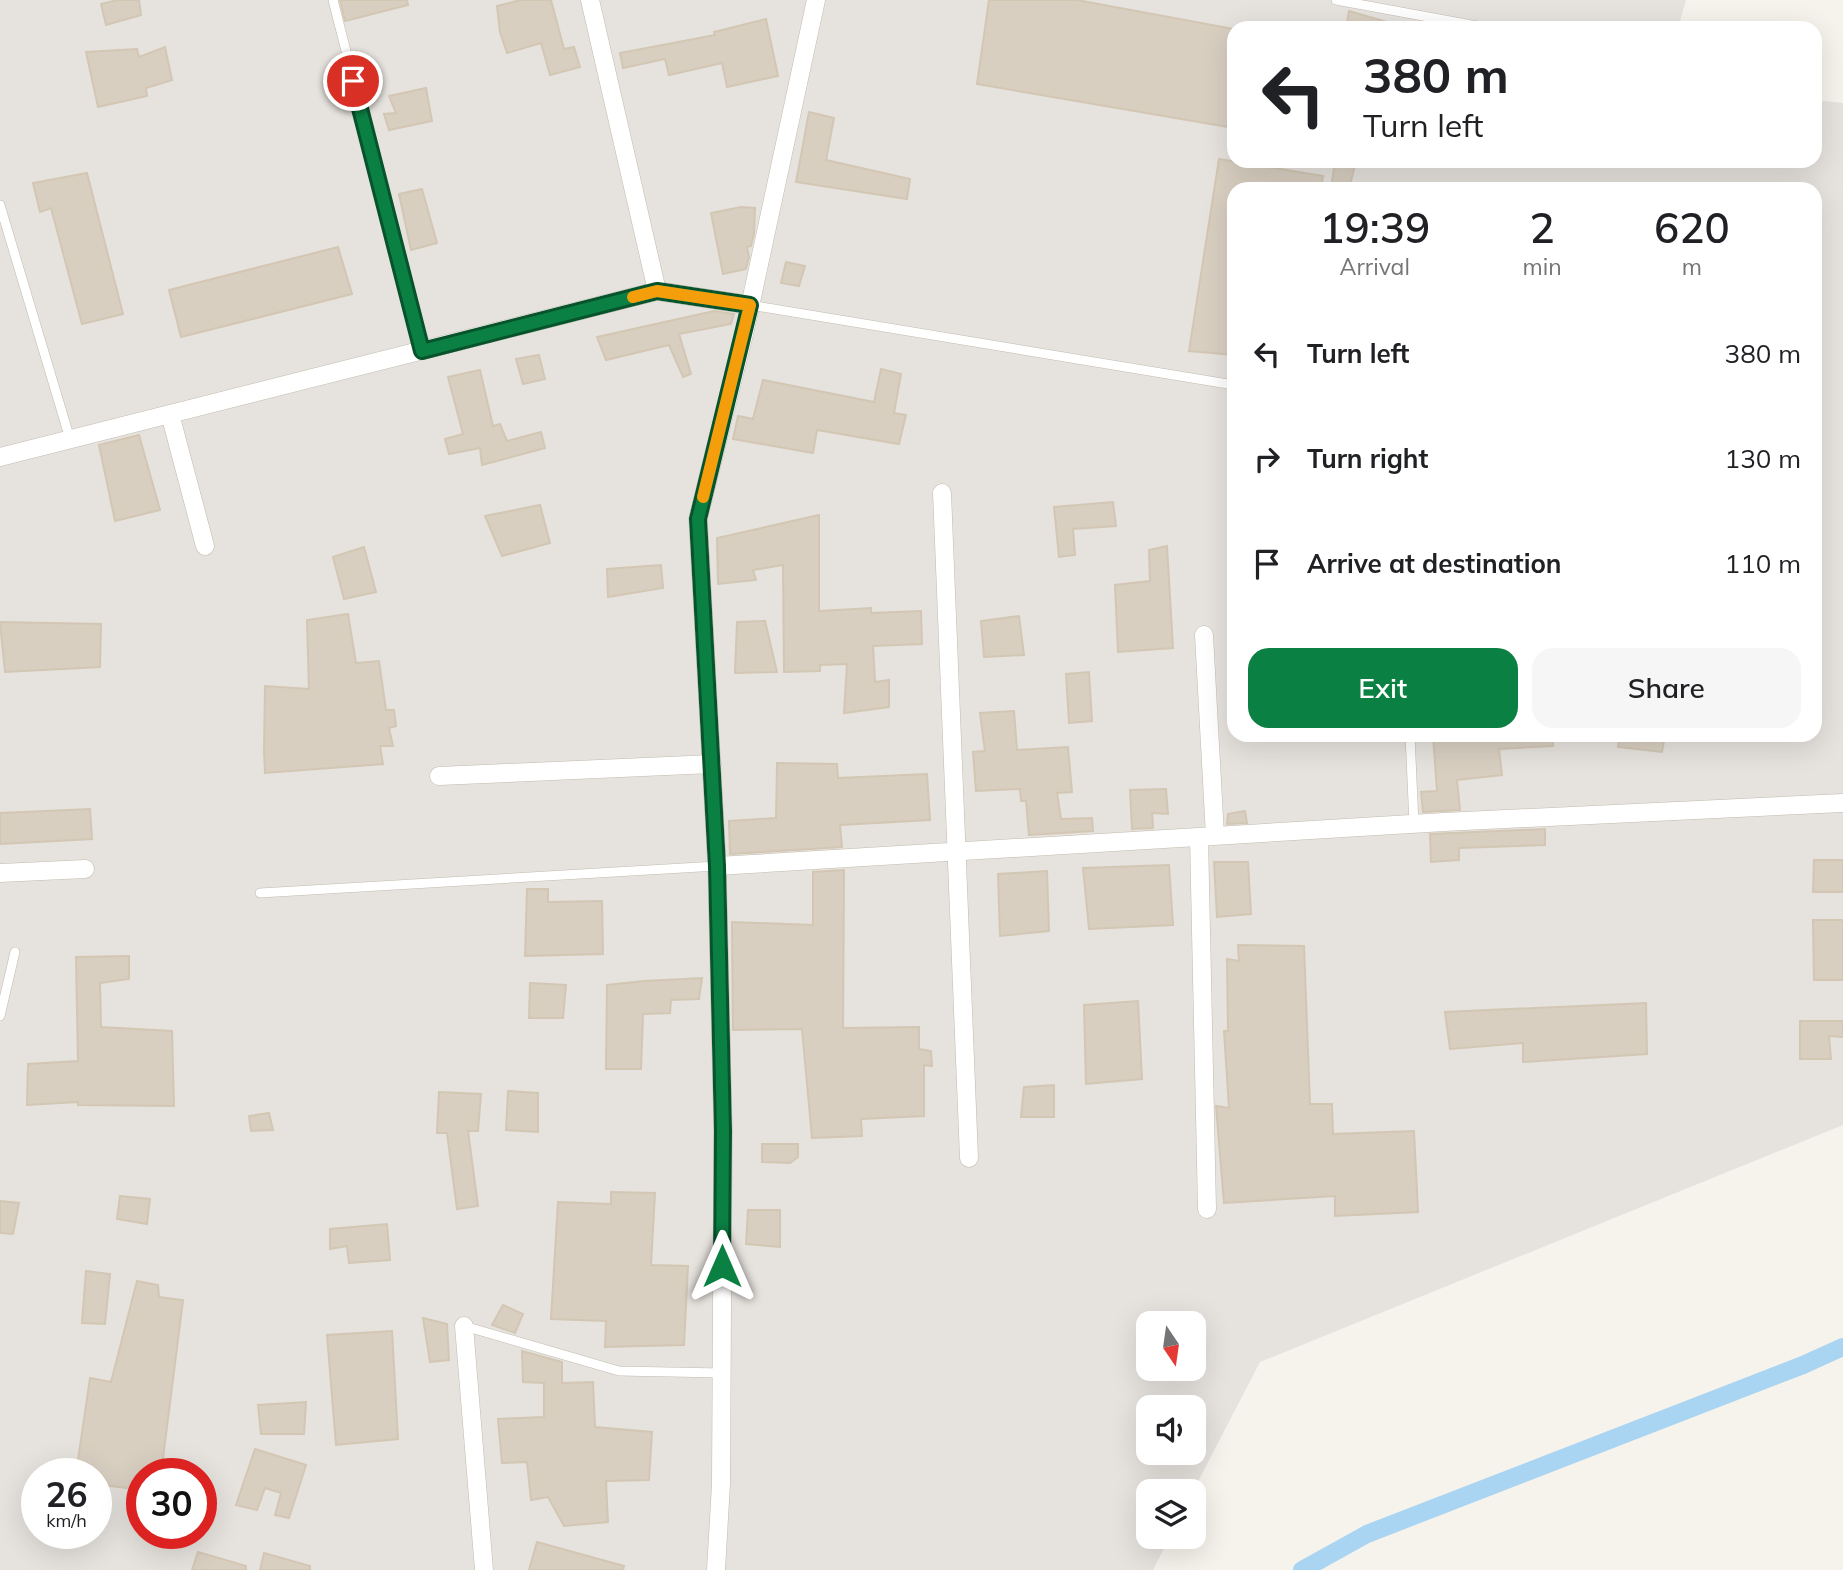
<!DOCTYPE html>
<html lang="en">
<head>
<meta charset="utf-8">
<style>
  :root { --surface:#fff; --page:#f6f6f6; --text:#202124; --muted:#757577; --accent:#0b8043 }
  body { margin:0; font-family:Mulish,sans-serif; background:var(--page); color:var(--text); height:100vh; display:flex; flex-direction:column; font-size:26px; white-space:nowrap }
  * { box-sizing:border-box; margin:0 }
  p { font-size:23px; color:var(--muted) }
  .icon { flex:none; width:38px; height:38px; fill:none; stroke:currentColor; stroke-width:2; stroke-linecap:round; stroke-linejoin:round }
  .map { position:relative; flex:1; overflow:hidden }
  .side { position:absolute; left:1227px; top:182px; width:595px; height:560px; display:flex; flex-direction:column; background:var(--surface); border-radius:21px; box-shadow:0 7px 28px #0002 }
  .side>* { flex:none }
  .banner { position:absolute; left:1227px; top:21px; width:595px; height:147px; border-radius:21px; box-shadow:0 7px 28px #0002; background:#fff; color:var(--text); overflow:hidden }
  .needle { width:46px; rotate:167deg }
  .controls { position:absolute; left:1136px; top:1311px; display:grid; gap:14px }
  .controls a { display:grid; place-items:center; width:70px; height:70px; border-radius:14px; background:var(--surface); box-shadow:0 7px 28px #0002; font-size:35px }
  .speed { position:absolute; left:21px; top:1458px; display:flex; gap:14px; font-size:35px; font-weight:700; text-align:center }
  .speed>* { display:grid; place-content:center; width:91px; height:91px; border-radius:50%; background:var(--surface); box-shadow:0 7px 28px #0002; line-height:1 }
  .speed small { font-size:18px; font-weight:400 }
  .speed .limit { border:10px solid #d22; background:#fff; color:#111 }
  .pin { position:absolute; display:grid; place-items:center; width:60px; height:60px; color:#fff; margin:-30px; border:4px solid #fff; border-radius:50%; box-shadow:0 2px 7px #0007 }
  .me { position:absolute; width:77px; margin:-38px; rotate:0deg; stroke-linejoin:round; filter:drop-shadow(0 0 5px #0008) }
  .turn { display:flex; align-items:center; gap:24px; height:147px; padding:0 21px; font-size:32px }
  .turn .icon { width:91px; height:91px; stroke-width:2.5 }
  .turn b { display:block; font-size:49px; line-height:60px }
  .eta { display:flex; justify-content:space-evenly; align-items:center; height:119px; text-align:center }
  .eta b { font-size:42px; font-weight:600; line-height:49px }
  .cta { display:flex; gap:14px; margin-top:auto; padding:14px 21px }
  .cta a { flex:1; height:80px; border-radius:21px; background:var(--accent); color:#fff; font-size:28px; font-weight:600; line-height:80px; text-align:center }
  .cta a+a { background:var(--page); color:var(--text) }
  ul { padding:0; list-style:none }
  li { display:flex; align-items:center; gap:21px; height:105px; padding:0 21px }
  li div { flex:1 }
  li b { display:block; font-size:26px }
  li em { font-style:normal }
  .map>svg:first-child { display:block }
  .industrial { fill:#e6e2dd; fill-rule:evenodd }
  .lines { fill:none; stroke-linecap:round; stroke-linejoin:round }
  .canal { stroke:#a9d4f2; stroke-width:18 }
  .building { fill:#d8cfc1; stroke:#d3c7b4; stroke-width:2 }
  .lane-casing { stroke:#c2bbae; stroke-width:10 }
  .street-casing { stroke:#c2bbae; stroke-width:19 }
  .lane { stroke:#fff; stroke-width:9 }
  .street { stroke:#fff; stroke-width:18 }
  .route-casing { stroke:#07532c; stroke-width:18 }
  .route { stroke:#0b8043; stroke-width:12 }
  .slow { stroke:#f59e0b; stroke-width:12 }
</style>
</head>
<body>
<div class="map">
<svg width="1843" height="1570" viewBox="0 0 1843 1570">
  <rect width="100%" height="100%" fill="#f6f3ec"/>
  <path class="industrial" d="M0 0H1686L1678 28H1234V161H1815V100L1843 103V1125L1260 1362 1193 1491H1148V1536L1170 1537 1153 1570H0ZM1234 189H1815V735H1234ZM1148 1323H1194V1368H1148ZM1148 1407H1194V1452H1148ZM37 1474H96V1533H37ZM142 1474H201V1533H142Z"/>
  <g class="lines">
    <path class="canal" d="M1302 1570 1367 1534 1803 1365 1843 1347"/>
  </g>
  <path class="building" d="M118 0H139L141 15 106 25 101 4Z
    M340 0H407L408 5 345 21Z
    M521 0H551L564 49 574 47 580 67 550 75 541 43 507 53 500 32 497 6Z
    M989 0H1077L1234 29V128L977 84Z
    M1349 11 1394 24V28H1346Z
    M766 19 778 76 727 87 722 63 669 75 665 59 623 68 620 53 715 35 714 32Z
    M165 47 172 80 146 88 147 96 98 107 86 52 137 49 139 57Z
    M426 88 432 121 389 130 384 114 396 113 389 96Z
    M809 112 834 118 826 160 910 179 907 199 796 182Z
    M1219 159 1323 176 1321 189H1234V355L1189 351Z
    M1335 161H1356L1349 189 1331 188Z
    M87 173 123 314 82 324 51 208 40 212 33 183Z
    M422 189 437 243 411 250 399 194Z
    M741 207 755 208 754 233 751 246 747 247 749 257 746 269 723 274 711 213Z
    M338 247 352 294 181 337 169 290Z
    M786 262 805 266 799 286 781 283Z
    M714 311 734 314 731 324 679 334 691 374 683 377 669 345 606 360 597 337Z
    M539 355 545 379 523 384 516 359Z
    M881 369 901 374 894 413 906 415 899 444 817 430 813 453 733 439 738 416 753 419 763 380 874 402Z
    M480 370 493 426 500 424 507 441 541 432 545 448 482 465 480 448 449 454 445 439 463 434 448 377Z
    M139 435 160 510 115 521 99 445Z
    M1113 502 1116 526 1073 529 1075 555 1059 557 1054 507Z
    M540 505 550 543 502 556 485 516Z
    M819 515V611L871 608V613L921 611 922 644 873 646 875 682 889 680V707L844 713 847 664 820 665V671L784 672 783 565 753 570 756 580 718 584 717 538Z
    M1167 546 1173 648 1118 652 1115 585 1150 581 1149 550Z
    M364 547 376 592 344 599 333 557Z
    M661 565 663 588 608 597 607 569Z
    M348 614 356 663 379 661 386 710H394L396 726 389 728 393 746H380L383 764 265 773 264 750 265 686 309 689 307 620Z
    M1019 616 1024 655 984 657 981 621Z
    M765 621 777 672 735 673 737 622Z
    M0 622 101 624 100 667 5 672Z
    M1089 672 1092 721 1069 723 1066 674Z
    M1014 711 1017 750 1068 747 1072 792 1057 793 1061 819 1092 818 1093 831 1029 835 1026 801H1021L1020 789 976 791 973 752 985 751 980 713Z
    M1433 735H1553V746L1499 749 1502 775 1457 780 1460 810 1423 812 1421 792 1437 791Z
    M1620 735H1665L1662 752 1618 747Z
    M777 763 837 764 838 778 927 774 930 820 840 825 842 847 730 854 729 821 776 818Z
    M1166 789 1168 814 1152 813 1153 828 1132 829 1130 790Z
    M90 809 92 839 0 844V813Z
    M1245 811 1247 823 1227 824 1228 814Z
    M1545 829V845L1459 848V860L1431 862 1430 834Z
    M1814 860H1843V892H1813Z
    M1214 862H1248L1251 914 1217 917Z
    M1169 865 1173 925 1089 929 1083 868Z
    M844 870 843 1028 919 1027V1049L931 1051 932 1066 924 1065V1116L861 1119 862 1136 812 1138 802 1029 733 1030 732 922 813 925V872Z
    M1047 871 1049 931 1000 936 998 874Z
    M527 889H548V902L602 901 603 954 525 956Z
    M1813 920H1843V980H1814Z
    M1238 945 1304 946 1310 1104H1332L1333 1134 1414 1131 1418 1212 1335 1216V1196L1224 1203 1216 1106 1229 1108 1224 1031H1228L1227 959 1239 961Z
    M129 956V979L100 983 101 1027 172 1031 174 1106 78 1105V1102L27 1105 28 1064 78 1061 76 957Z
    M702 978 699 999 671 1000 670 1013 643 1014 641 1069H606L607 985 644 981Z
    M530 983 566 985 563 1018H529Z
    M1138 1001 1142 1079 1086 1084 1084 1005Z
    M1646 1003 1647 1054 1523 1062V1043L1450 1049 1445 1012Z
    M1800 1021H1843V1037L1829 1036 1831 1059H1800Z
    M1054 1085V1117H1021L1024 1087Z
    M508 1091 538 1093V1132L506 1130Z
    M439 1092 481 1094 478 1131H468L478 1206 457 1209 447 1133H437Z
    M269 1113 273 1130 251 1131 249 1116Z
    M762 1144H798V1157L790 1163 762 1162Z
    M611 1192 655 1193 651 1265 688 1266 684 1345 605 1347 606 1321 551 1319 558 1202 611 1204Z
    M120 1196 150 1199 147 1224 117 1219Z
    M0 1201 19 1203 13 1234 0 1233Z
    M748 1210H780V1247L746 1244Z
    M387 1224 390 1260 349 1263 347 1246 330 1249V1229Z
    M86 1271 110 1274 105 1324 82 1323Z
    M137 1281 158 1285 159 1297 183 1300 161 1474H142V1490L96 1484V1474H76L90 1378 111 1382Z
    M503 1305 523 1314 515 1333 492 1325Z
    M423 1318 447 1324 449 1360 430 1362Z
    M392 1331 398 1439 336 1445 327 1335Z
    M522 1351 562 1362V1383L593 1382 595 1427 652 1432 649 1480 606 1481 608 1522 564 1526 548 1497 531 1500 527 1462 502 1463 498 1419 544 1417V1383L523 1382Z
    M306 1402 304 1434H261L258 1405Z
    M255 1449 306 1465 289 1518 275 1515 281 1493 265 1488 257 1510 236 1505Z
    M537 1542 624 1566 623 1570H529Z
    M198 1552 246 1566V1570H192Z
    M264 1553 310 1566V1570H260Z"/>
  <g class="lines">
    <defs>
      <path id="lane" d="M333 0 422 350
        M1336 0 1488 28
        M0 205 70 439
        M750 305 1234 385
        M1410 735 1414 824
        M260 893 717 866
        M0 1016 15 952
        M464 1326 619 1371 721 1373"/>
      <path id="street" d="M657 291 750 305
        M170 414 205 546
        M0 457 657 291 590 0
        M942 493 969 1158
        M1204 635 1215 836
        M439 776 712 764
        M1199 837 1207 1209
        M717 866 1444 822 1843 803
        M0 873 85 869
        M464 1326 484 1570
        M716 1570 721 1484 723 1131 717 866 698 519 744 334 816 0"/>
    </defs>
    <use href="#lane" class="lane-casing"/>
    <use href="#street" class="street-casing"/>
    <use href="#lane" class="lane"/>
    <use href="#street" class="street"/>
  </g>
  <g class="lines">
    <defs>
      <path id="route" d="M353 81 422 351 657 291 750 305 698 519 717 866 723 1131 722 1266"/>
    </defs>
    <use href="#route" class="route-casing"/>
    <use href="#route" class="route"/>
    <path class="slow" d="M633 297 657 291 750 305 703 497"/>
  </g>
</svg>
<div class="controls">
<a><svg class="needle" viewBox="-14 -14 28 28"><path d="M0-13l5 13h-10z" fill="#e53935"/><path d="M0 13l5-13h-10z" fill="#757577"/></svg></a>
<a><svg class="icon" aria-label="sound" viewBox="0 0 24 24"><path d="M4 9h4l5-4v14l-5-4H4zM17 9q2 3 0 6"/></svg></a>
<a><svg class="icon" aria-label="layers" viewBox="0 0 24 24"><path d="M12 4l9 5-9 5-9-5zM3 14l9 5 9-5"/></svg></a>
</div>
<div class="speed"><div>26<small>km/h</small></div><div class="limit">30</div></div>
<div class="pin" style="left:353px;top:81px;background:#d93025"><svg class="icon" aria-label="arrive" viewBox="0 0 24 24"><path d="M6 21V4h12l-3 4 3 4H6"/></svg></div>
<svg class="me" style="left:722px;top:1266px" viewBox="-20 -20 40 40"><path d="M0-17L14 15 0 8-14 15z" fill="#0b8043" stroke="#fff" stroke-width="4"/></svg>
<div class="banner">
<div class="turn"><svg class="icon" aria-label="left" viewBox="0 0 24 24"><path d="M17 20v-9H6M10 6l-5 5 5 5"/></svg><div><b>380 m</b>Turn left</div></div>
</div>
<section class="side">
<div class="eta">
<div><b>19:39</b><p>Arrival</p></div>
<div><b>2</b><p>min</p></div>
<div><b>620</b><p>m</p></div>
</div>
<ul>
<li><svg class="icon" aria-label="left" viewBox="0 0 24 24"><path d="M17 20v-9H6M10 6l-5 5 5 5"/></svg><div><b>Turn left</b></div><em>380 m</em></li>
<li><svg class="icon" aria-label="right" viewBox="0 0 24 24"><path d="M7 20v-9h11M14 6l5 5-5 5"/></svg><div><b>Turn right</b></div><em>130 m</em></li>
<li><svg class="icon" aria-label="arrive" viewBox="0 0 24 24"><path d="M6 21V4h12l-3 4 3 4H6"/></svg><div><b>Arrive at destination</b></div><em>110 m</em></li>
</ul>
<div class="cta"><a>Exit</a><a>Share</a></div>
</section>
</div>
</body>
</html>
